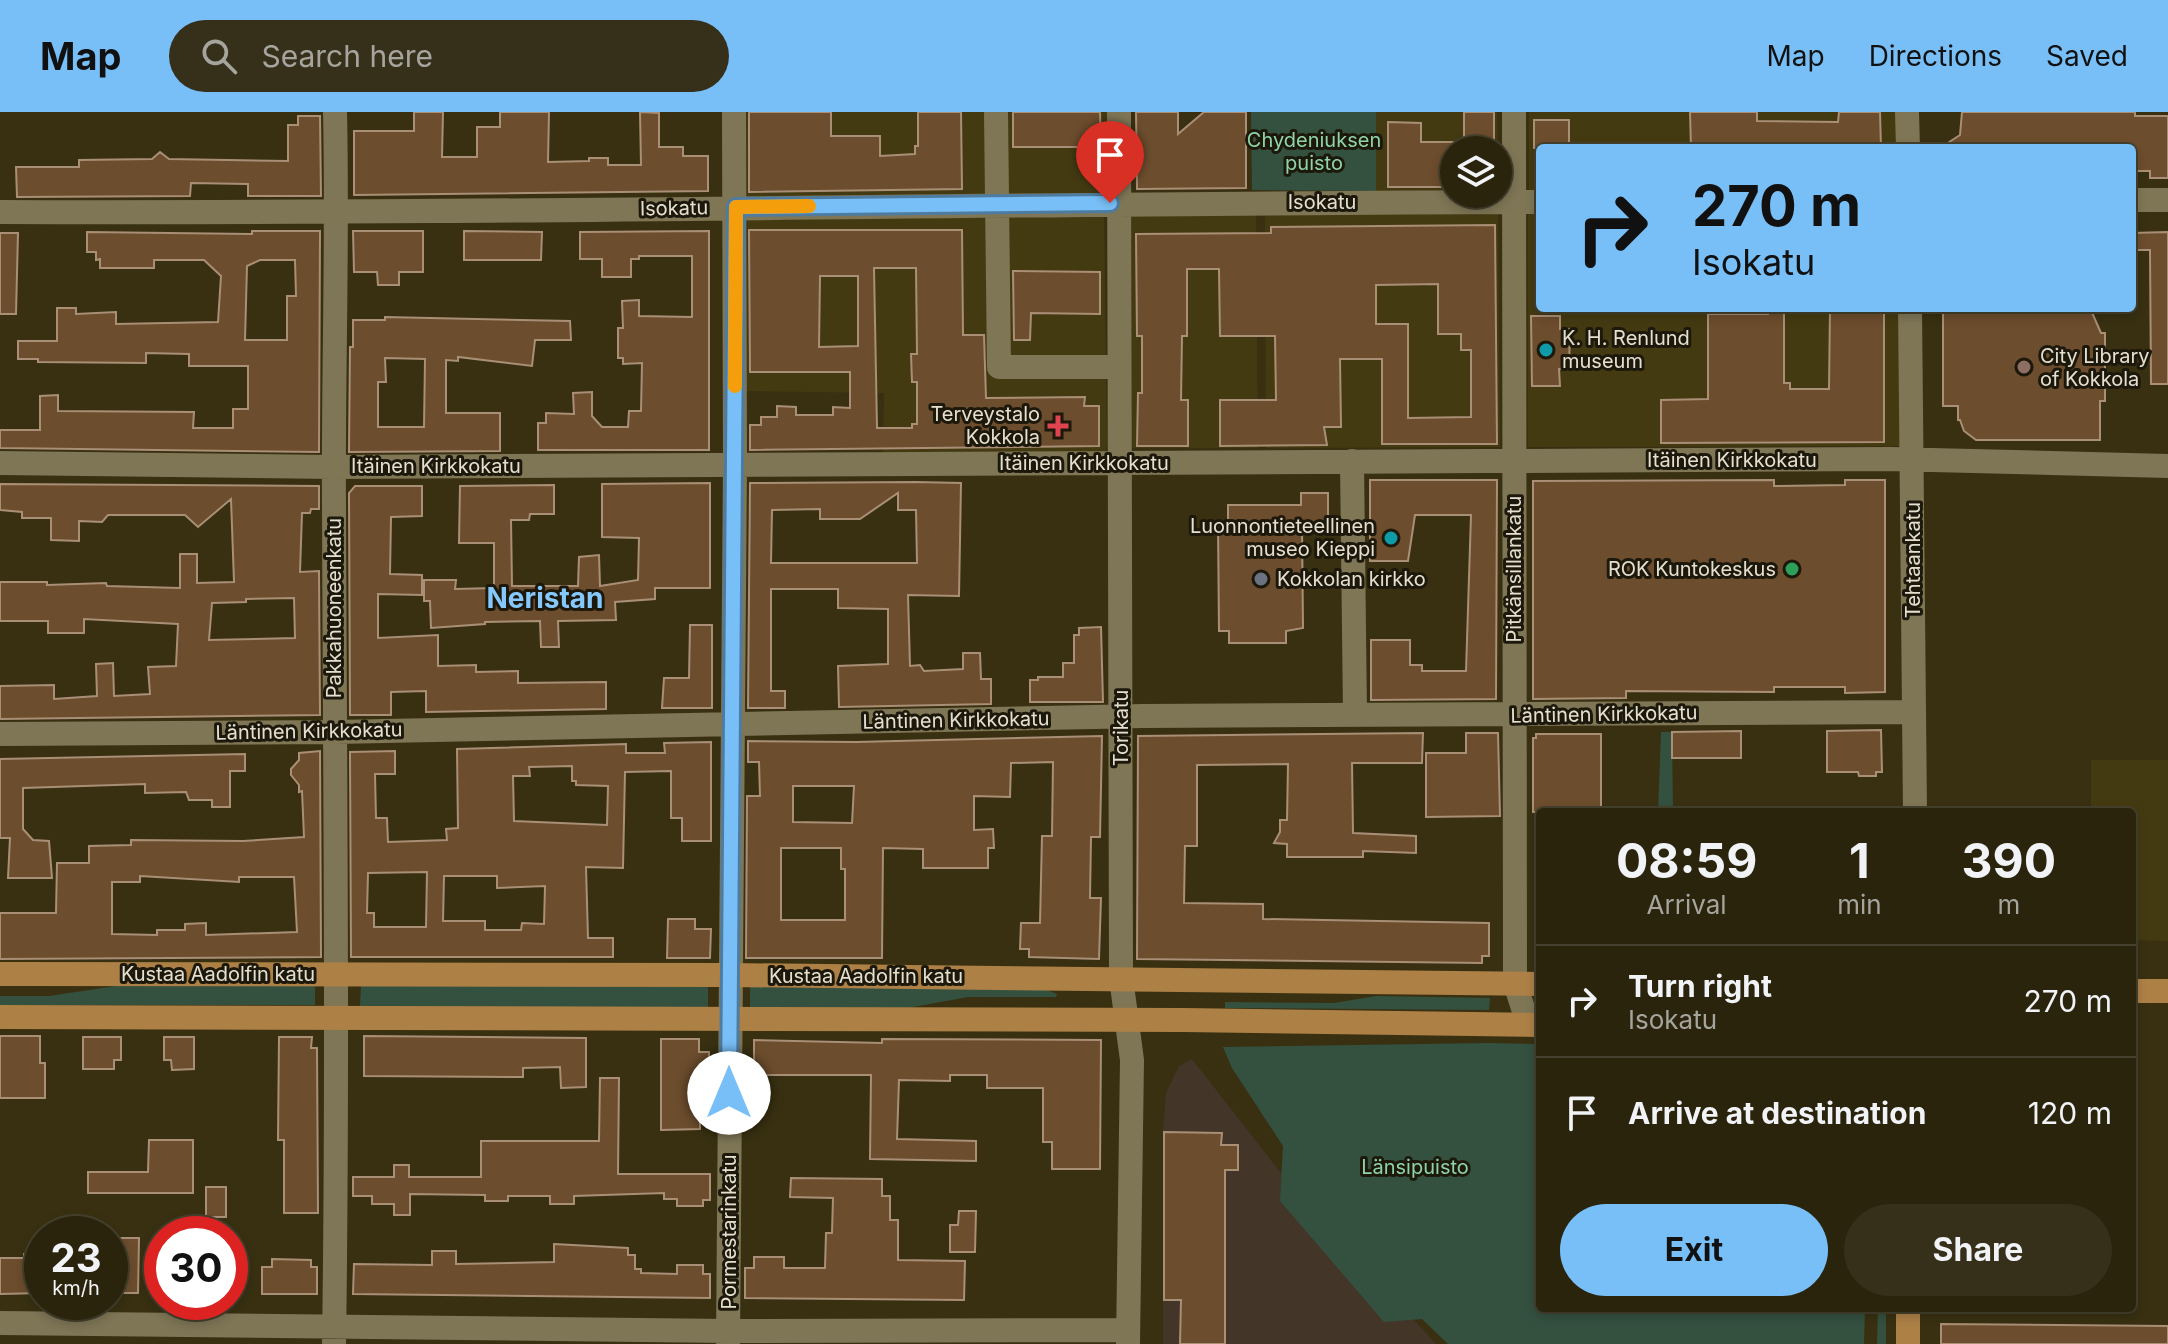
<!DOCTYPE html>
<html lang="en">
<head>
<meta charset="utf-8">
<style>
  :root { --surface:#2a240d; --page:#36301b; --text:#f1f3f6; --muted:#a5a49d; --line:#46412e; --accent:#78bff7 }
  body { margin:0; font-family:Inter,sans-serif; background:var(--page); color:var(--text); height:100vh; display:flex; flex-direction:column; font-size:30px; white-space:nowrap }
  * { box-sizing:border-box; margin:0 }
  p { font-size:26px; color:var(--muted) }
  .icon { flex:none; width:44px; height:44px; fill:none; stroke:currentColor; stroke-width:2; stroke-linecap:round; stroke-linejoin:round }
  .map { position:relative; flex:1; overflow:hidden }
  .drawer { position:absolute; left:1536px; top:696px; width:600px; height:504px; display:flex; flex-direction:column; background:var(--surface); border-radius:8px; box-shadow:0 4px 12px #0003,0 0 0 2px var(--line) }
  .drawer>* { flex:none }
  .hud { position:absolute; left:1536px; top:32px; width:600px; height:168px; border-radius:8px; box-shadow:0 4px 12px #0003,0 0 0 2px var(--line); background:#78bff7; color:#111; overflow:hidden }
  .buttons { position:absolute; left:1440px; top:24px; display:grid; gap:16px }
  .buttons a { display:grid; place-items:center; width:72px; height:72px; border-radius:50%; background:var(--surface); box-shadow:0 4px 12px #0003,0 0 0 2px var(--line); font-size:40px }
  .speed { position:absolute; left:24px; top:1104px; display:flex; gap:16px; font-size:40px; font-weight:700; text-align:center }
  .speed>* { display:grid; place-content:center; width:104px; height:104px; border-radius:50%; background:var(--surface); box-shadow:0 4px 12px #0003,0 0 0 2px var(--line); line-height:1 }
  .speed small { font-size:20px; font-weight:400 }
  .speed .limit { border:12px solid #d22; background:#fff; color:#111 }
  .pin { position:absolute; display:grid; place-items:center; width:68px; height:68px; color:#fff; margin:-82px -34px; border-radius:50% 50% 50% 0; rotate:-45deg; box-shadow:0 0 8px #0007 }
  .pin .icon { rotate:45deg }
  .me { position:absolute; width:88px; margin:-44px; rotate:0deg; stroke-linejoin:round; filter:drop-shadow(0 0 6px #0008) }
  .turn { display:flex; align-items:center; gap:28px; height:168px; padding:0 24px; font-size:36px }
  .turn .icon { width:104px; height:104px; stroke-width:2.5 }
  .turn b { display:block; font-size:56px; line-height:68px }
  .eta { display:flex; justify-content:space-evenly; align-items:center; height:136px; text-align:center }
  .eta b { font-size:48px; font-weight:700; line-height:56px }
  .action { display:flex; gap:16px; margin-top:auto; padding:16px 24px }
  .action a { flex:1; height:92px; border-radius:48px; background:var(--accent); color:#111; font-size:32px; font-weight:700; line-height:92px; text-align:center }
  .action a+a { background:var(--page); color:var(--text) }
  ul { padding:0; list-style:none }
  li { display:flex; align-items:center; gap:24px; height:112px; padding:0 24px; border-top:2px solid var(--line) }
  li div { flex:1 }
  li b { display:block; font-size:30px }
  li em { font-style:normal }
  header { display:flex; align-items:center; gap:48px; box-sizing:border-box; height:112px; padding:0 40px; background:var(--accent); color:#111 }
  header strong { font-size:38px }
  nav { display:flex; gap:44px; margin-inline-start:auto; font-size:28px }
  .search { width:560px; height:72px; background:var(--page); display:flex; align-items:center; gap:20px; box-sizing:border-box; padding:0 28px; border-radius:44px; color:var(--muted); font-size:30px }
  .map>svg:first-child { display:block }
  .built { fill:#443a12 }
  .education { fill:#433528 }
  .green { fill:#34503f }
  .building { fill:#6c4d2d; stroke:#a98f76; stroke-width:2; fill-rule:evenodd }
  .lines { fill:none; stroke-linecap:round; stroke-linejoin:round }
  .minor { stroke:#7f7656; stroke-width:24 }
  .major { stroke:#ad8046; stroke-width:24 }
  .route-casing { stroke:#4e7ca1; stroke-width:20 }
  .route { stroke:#78bff7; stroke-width:14 }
  .slow { stroke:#f59e0b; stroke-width:14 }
  .culture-dot { fill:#0f9aa8; stroke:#1c180b; stroke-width:3 }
  .education-dot { fill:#8d6e63; stroke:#1c180b; stroke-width:3 }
  .health-dot { fill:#e0444e; stroke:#1c180b; stroke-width:3 }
  .leisure-dot { fill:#2e9e5b; stroke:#1c180b; stroke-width:3 }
  .worship-dot { fill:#6b7280; stroke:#1c180b; stroke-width:3 }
  .labels { text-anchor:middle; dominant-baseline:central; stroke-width:6; stroke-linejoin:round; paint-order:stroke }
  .park-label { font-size:20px; fill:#8fd4a9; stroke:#1c180b }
  .street-label { font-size:20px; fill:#e4dfce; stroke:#1c180b }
  .poi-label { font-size:20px; fill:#e4dfce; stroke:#1c180b; text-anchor:start }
  .district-label { font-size:28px; font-weight:bold; fill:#86c8fc; stroke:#1c180b }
</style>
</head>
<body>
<header>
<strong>Map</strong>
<div class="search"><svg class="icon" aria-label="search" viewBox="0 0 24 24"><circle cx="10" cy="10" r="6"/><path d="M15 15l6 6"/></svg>Search here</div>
<nav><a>Map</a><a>Directions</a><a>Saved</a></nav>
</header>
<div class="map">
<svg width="2168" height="1232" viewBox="0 0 2168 1232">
  <rect width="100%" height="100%" fill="#383011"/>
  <path class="built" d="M742 0H1107L1108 83 743 86Z
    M1376 0H1497L1498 38H1454V78L1376 79Z
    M1529 0H1896V36H1540V79H1529Z
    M1498 99 1500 335 1266 336 1265 101Z
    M1256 101 1258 336H1132V103Z
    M1104 102 1107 332 1105 341 883 344 884 281 742 279 743 108Z
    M1528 102H1540V196H1898L1900 334 1528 335Z
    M2091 648H2168V829L2132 828V700H2091Z"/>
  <path class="education" d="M1192 947 1281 1061 1436 1232H1163V1019L1166 981 1179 954Z"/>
  <path class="green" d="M1251 0H1376V79L1252 78Z
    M1661 620H1672L1673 700H1658Z
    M361 873 708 875V896L360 894Z
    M116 874H315V893H0V884H49Z
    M750 875 1042 876 1057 882 1056 885H968L908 896 750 895Z
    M1376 884 1490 886 1489 898 1225 896V890L1334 891Z
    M1489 931 1540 932V1196H1865L1864 1232H1448L1422 1207 1384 1210 1280 1089 1283 1034 1232 956 1223 935Z
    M1878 1196H1886V1232H1877Z"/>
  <path class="building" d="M414 0H443L442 45H477V15H500V0H549L548 50 589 49V46H608V53H641L640 0 659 1V35H683V44H708V79L354 83V19H414Z
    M749 0H831V24H880V44L915 42V34H918V0H961L962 77 749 80Z
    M1013 0H1100L1101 35H1013Z
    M1136 0H1178V22L1204 0H1246V76L1137 77Z
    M1464 0H1494V38H1464Z
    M1690 0H1757V9L1838 10 1839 0H1880L1881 36H1691Z
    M1962 0H2135V4H2168V66H2150V59H2132V36H1940L1960 23Z
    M298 4H320L321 84H248V72L191 71 190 84 17 85 16 55H79V48L152 47 160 40 169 47 288 49V13H298Z
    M1534 8H1569V36H1534Z
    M1388 10 1421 11V30H1454V75H1388Z
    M1495 113 1497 332H1382V247H1340L1341 315H1324L1327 333 1220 334V288H1276L1275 224H1220L1219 157H1187V224H1182L1181 288H1188V334H1137L1138 281H1142V224H1137L1136 122 1271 121V115ZM1438 172V222H1461V238H1471V305L1408 306V212H1376V173Z
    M749 118H962L963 223H984L986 286 1085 285 1084 294H1099V334L750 338V313H761V305H777V294L796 295V303H833V295L850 296V260H750ZM874 156H916L917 242H911L912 270H917V312H912V316H877ZM820 164H858V234L819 235Z
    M252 119H320L319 340 0 336V318H40V284L58 283V299L194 300 193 316H233V297H248V254H189V242L146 241V251L38 250V247H18V229H57V196H76V202L116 200V212L218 210 221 164 204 148H154V156H100V147L96 148V140H87V120L252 122ZM260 148H295L296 184H287V228H245L247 154Z
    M353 119H423V160H399V173H378L377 160H354Z
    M464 119 542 120 541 148H464Z
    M709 119V338H538V311H546V301L574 302 573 281 592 280V304L602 315H628L629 299H641L642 251 623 252V246H618V216H623L622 189 639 188V204L692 205V144H639V147H631V165H602V147H580V120Z
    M2168 120V272H2151L2150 138H2132V121Z
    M0 121H18L16 202H0Z
    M1013 159 1100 160V202L1031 201 1030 228H1014Z
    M1768 196H1784V271H1790V277H1829L1830 196H1884V330L1661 331V288L1708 287V202H1768Z
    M1943 196H2090L2101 221H2105V289H2100V328H1976L1964 319 1960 308H1958V294H1943Z
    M1531 204H1560V217H1570L1569 256 1559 257 1560 274H1532Z
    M385 205 570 209 571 228H535L532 254 458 245V249L446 248V301H500V339L349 340 350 235H353V208H385ZM385 246 425 247 424 315H378V270H386Z
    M1370 368H1497L1496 587 1371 588V528H1410V553H1422V559H1466L1471 403H1415L1408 449H1370Z
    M1774 368V374L1845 373V368H1885V580L1845 581V575H1774V580L1626 579V586L1533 587V369Z
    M916 370 961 371 959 484 908 483 910 554 920 553 924 559 963 557V541H980L981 567H991V592L839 595 838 554 888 552V497L838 496V477H771V579H785V596H748L750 371ZM898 381V398H916L917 451H771L772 398 820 397V407H860Z
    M710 371V476H655V487L615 490 616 508 558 509 559 535H541L540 509 485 510V512L431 516 430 489H424V468H456L455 477 494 476V431H459L460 374 554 373V402H530L529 408H511L512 474H578L579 445 599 443 600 474 638 468 639 426 602 425V372Z
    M0 372 319 374V397H311L310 401H302L300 460 319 459 320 603 0 607V574L54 573V587L97 584 96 552 113 551 114 584 150 582 148 555 176 554 178 512 84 507V521H48V509H0V470H47V473L106 471 107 474 180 476V442H197V471L234 470 231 387 198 415 185 403H108L102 410 79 409V429L51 428V406H22V400L0 398ZM294 486 295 526 209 528 212 491 246 490V487Z
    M355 374H422V404L391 405 390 462 422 463V483L378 482V526L438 523V554L476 553V560L518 559V571L606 570V597L426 600V579L391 580V603H350L349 381Z
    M1301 381H1328V414H1302L1303 516 1286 519V531H1229V519H1219L1218 410H1228V393H1301Z
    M690 513H712V596H662L664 566H689Z
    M1101 515 1103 590H1030V568H1038V565H1063V551H1074V523H1079V516Z
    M1881 618 1882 660H1876V664H1859L1858 660H1827V619Z
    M1741 619V646H1672V620Z
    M1423 621 1422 651H1352L1353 721 1416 724V741L1363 739V745H1287V732L1274 731 1280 720V708H1287L1288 652 1197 653V734H1185L1184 791 1263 792V807L1489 811V844H1482V851L1137 847 1138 624Z
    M1466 621H1498L1500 704 1426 705V641H1466Z
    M1536 622H1601V700H1533V626H1536Z
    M1102 624 1100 725H1091L1090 786H1101L1099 847 1029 845V837H1020L1021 811H1040L1042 724H1052L1053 650 1011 651 1010 685 974 684V718L993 717 994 736H988V756H923V737L883 736 882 846H746L747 684H760L759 650H748V629L856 630ZM793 674H854L852 711 793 710ZM781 736H841V757H845V808H781Z
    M711 630V729H682V706H671V659L625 660 623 756 586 755 588 826H613V845H351L350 640 395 639V662H375L376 706H387L388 730 447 728 446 717 458 716 457 637 626 632V641H665L664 631ZM572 654V669H576V673L608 674 607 713 514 709 513 664H530L529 655ZM427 760 426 815H374V801H367L368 761ZM444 764H497V776L545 774 544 812 522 811 521 818H485V809H443Z
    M320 639 321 845 0 847V801H56L57 751H89V734L131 733V728L243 729 304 725 302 679 299 680V673L291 663V657L299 648V641ZM140 764 239 770V765H294L297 820 206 823V811L185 812V818H157V823L112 822V770H140Z
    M245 642V659H230V695H212V688H189L186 680 145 681V672L23 676V717L33 728 49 729 52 766H8L10 726H0V647Z
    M668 807H695V817H711L710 846H667Z
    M0 924H40V951H45V986H0Z
    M364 924 586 926V975L561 976 560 955 523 956V965L364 964Z
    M83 925H121V948H114V957H83Z
    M164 925H194V957L172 958 171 948H164Z
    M279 925H312L311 936H317L318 1101H284V1028H278Z
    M661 927H699V940H709V1004L700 1005V1017L661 1018Z
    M882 927 1101 928 1100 1057H1052V1030H1043V976H987V963H950V969L899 968 897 1027 976 1029V1049L870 1047 871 963H754V928L882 931Z
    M600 966H619L618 1062H710V1088H703V1094H677V1087H664V1081L574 1084V1092H550V1084H508V1089H485V1083L410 1082V1103H394V1092H372V1084H353V1065H394V1053H409V1065H481V1029H599Z
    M1164 1020 1222 1021 1221 1033H1238V1058H1225V1232H1180L1181 1188H1164Z
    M149 1028H193V1081H88V1060H148Z
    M791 1066 882 1067V1084H890V1108H898V1148L965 1149 964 1188 745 1186V1156H754V1145H784V1156H825L826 1121H832L833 1086 790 1085Z
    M206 1075H226V1105H206Z
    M959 1099H976L975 1140H950V1113H958Z
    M110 1126H139L138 1181H110Z
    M554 1132 628 1136V1143H635V1157H641V1161L677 1162V1153H703V1162H710V1186L353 1182 354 1152 432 1153V1139H456V1152L554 1150Z
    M24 1142H42V1181L0 1182V1146H24Z
    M272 1147 311 1148V1155H317V1182H262V1155H272Z
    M1941 1212 2168 1214V1232H1941Z"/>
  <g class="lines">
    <path class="minor" d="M996 0 999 255H1119
      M1119 0 1121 866 1132 948 1128 1232
      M1514 0 1515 871 1528 912
      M1907 0 1908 36
      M2132 88H2168
      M0 100C513 102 1027 91 1540 90
      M1910 196 1915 700
      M1352 349 1355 603
      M0 351 333 355 1891 347 2168 354
      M0 622 335 620 1144 604 1913 600
      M0 1211 728 1219 1128 1218
      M334 1232C338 953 335 675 334 396 333 264 338 132 335 0
      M728 1232 735 352 734 0"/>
    <path class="major" d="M0 862 730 863 1540 872
      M2132 879H2168
      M0 905 1183 908 1540 913
      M1908 1232V1196"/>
  </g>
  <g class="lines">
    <defs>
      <path id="route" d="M729 981 736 95 1110 91"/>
    </defs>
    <use href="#route" class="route-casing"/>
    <use href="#route" class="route"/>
    <path class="slow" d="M735 274 736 95 809 94"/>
  </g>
  <g class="culture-dot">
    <circle cx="1546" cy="238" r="8"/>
    <circle cx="1391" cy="426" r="8"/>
  </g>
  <circle class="education-dot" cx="2024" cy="255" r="8"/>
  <path class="health-dot" d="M1054 302h8v8h8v8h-8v8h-8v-8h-8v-8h8z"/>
  <circle class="leisure-dot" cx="1792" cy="457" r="8"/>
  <circle class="worship-dot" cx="1261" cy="467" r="8"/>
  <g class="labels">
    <g class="park-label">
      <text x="1314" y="28">Chydeniuksen<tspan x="1314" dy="23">puisto</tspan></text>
      <text x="1415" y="1055">Länsipuisto</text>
    </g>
    <g class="street-label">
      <text x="1322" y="90">Isokatu</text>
      <text transform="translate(674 96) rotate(-1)">Isokatu</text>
      <text x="1732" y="348">Itäinen Kirkkokatu</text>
      <text x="1084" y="351">Itäinen Kirkkokatu</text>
      <text x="436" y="354">Itäinen Kirkkokatu</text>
      <text transform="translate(1913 448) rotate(-90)">Tehtaankatu</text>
      <text transform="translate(1514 457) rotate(-90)">Pitkänsillankatu</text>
      <text transform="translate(334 496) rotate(-90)">Pakkahuoneenkatu</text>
      <text transform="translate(1604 602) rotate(-1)">Läntinen Kirkkokatu</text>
      <text transform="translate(956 608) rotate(-1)">Läntinen Kirkkokatu</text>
      <text transform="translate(1121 616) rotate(-90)">Torikatu</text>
      <text transform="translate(309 619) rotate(-1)">Läntinen Kirkkokatu</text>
      <text x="218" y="862">Kustaa Aadolfin katu</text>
      <text x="866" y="864">Kustaa Aadolfin katu</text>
      <text transform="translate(729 1120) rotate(-90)">Pormestarinkatu</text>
    </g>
    <g class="poi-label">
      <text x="1562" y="226">K. H. Renlund<tspan x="1562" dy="23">museum</tspan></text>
      <text x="2040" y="244">City Library<tspan x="2040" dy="23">of Kokkola</tspan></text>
      <text x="1040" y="302" text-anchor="end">Terveystalo<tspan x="1040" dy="23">Kokkola</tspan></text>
      <text x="1375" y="414" text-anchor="end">Luonnontieteellinen<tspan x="1375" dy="23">museo Kieppi</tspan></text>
      <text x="1776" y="457" text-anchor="end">ROK Kuntokeskus</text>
      <text x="1277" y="467">Kokkolan kirkko</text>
    </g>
    <g class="district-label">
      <text x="545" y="486">Neristan</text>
    </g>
  </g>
</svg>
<div class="buttons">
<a><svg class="icon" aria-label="layers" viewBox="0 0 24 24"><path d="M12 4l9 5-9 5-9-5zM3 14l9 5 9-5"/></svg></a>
</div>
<div class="speed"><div>23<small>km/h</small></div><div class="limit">30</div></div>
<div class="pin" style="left:1110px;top:91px;background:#d93025"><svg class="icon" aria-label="arrive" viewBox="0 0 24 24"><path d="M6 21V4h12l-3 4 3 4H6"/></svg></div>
<svg class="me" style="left:729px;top:981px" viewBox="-20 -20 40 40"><circle r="19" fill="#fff"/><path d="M0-13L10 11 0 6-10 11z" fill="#78bff7"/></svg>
<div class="hud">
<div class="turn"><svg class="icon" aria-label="right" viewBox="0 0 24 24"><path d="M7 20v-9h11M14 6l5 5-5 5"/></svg><div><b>270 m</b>Isokatu</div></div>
</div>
<section class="drawer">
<div class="eta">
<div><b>08:59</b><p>Arrival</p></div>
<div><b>1</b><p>min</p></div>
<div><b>390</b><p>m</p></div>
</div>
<ul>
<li><svg class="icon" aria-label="right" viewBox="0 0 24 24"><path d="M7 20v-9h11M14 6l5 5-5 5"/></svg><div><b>Turn right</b><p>Isokatu</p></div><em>270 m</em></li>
<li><svg class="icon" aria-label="arrive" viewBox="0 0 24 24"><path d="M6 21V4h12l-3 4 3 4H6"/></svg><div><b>Arrive at destination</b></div><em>120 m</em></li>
</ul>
<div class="action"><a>Exit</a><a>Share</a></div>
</section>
</div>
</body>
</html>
